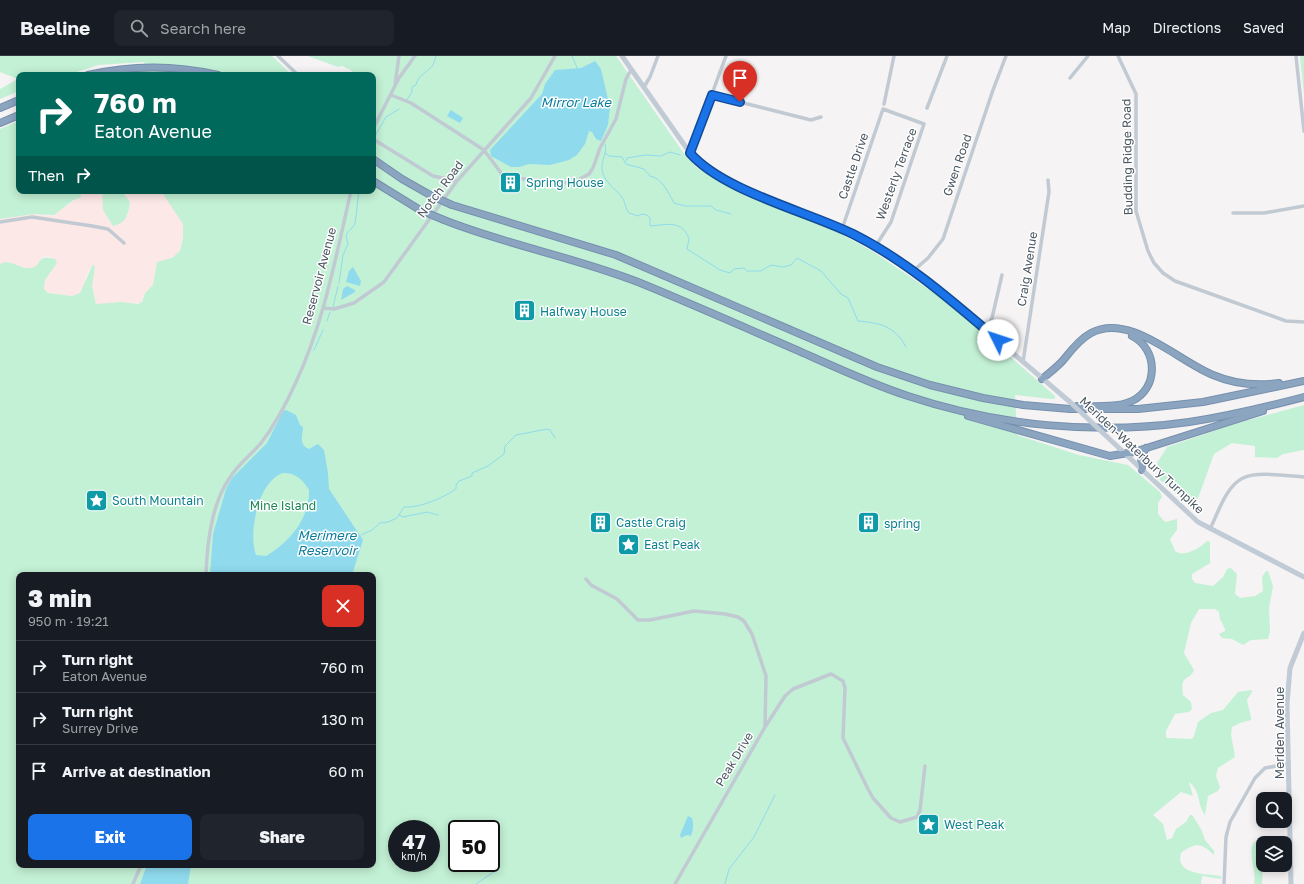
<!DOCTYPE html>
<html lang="en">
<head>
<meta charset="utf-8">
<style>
  :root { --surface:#171b24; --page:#20242c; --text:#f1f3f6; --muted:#9ea1a6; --line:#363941; --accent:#1a73e8 }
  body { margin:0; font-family:"Golos Text",sans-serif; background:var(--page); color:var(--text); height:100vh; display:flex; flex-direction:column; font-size:15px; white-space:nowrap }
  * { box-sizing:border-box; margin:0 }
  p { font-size:13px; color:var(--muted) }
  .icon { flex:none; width:22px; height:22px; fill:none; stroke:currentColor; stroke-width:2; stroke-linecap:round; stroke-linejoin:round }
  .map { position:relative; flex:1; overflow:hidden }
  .details { position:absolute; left:16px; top:516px; width:360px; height:296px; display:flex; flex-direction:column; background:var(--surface); border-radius:8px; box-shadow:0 2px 10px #0003 }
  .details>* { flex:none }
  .banner { position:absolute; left:16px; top:16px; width:360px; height:122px; border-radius:8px; box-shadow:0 2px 10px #0003; background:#00695c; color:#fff; overflow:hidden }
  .tools { position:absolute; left:1256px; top:736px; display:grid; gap:8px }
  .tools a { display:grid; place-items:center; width:36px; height:36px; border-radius:8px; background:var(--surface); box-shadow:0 2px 10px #0003; font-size:20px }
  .speed { position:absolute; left:388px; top:764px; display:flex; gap:8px; font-size:20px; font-weight:700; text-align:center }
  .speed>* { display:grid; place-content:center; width:52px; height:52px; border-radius:50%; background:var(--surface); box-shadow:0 2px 10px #0003; line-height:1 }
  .speed small { font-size:10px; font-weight:400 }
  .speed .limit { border:2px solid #111; border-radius:6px; background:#fff; color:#111 }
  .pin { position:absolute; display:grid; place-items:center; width:34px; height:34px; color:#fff; margin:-41px -17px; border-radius:50% 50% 50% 0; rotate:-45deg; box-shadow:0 0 4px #0007 }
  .pin .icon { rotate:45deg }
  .me { position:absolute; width:44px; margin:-22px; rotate:311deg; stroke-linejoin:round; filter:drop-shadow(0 0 3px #0008) }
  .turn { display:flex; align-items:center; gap:14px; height:84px; padding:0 12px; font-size:18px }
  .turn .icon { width:52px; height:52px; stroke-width:2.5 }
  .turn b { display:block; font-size:28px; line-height:34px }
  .then { display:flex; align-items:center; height:38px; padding:0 12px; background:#0003; gap:8px; font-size:15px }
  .round { display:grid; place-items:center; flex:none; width:42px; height:42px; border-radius:8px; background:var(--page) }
  .head { display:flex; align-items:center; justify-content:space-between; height:68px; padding:0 12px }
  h1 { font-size:24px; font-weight:800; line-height:30px }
  .primary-button { display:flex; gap:8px; margin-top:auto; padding:8px 12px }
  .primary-button a { flex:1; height:46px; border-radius:8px; background:var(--accent); color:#fff; font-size:16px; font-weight:800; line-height:46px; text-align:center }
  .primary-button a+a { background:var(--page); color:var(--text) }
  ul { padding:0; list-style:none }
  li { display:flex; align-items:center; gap:12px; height:52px; padding:0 12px; border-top:1px solid var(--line) }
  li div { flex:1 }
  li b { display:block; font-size:15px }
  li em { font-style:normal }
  header { display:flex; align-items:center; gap:24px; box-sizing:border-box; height:56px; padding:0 20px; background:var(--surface); border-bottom:1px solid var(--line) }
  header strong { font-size:19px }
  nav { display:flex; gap:22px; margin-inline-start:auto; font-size:14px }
  .search { width:280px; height:36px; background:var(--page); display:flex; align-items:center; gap:10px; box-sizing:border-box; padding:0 14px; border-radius:8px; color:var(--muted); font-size:15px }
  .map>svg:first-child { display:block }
  .medical { fill:#fce8e6 }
  .green { fill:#c3f1d5; fill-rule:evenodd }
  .water { fill:#90daee; fill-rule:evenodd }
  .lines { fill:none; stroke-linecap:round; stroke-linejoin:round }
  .stream { stroke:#90daee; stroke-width:1 }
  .motorway-casing { stroke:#7690ad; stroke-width:8 }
  .minor { stroke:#c1cad2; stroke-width:3.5 }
  .secondary { stroke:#c1cbd6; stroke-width:5 }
  .motorway { stroke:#8ba5c1; stroke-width:6 }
  .motorway-bridge-casing { stroke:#7690ad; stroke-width:8; stroke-linecap:butt }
  .secondary-bridge { stroke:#c1cbd6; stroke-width:5 }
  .motorway-bridge { stroke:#8ba5c1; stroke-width:6 }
  .route-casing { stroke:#114b97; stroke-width:10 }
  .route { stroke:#1a73e8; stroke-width:7 }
  .labels { text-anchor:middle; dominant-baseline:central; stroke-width:3; stroke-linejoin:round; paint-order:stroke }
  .street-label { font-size:12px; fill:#4a5661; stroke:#fff }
  .culture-label { font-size:12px; fill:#0d838f; stroke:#fff; text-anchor:start }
  .park-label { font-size:12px; fill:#17864f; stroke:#fff }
  .water-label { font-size:13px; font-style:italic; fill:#0c7c9b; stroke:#fff }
</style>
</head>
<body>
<header>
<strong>Beeline</strong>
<div class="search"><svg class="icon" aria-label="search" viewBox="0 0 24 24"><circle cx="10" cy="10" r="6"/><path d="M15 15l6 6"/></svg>Search here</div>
<nav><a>Map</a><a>Directions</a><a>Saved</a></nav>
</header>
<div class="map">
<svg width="1304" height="828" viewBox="0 0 1304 828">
  <rect width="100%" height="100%" fill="#f5f3f3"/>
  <path class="medical" d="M80 135H102L103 154 112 169 128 159 130 146 122 135H141L143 137 159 136 167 141 179 159 184 172 180 195 172 202 157 206 153 229 144 238 141 247 96 248 92 230 95 211 93 208 86 220 83 233 80 237 72 240 48 237 44 233 45 224 57 207 55 203 48 200 43 201 34 212 29 213 9 206 0 208V163L34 158 50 160 81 141Z"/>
  <path class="green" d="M0 0H272L292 19H135L145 6 98 9 67 19H19V35L0 43V33L18 23 0 16Z
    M308 0H616L685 99 696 111 713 122 770 149 839 177 872 195 949 247 1055 340V343H1051L1015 339 1017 379 1079 399 1128 409 1160 436 1162 441 1158 447V458L1165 466 1177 463V474L1170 483 1175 495C1184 502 1200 492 1207 485L1210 486V507L1192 518V523L1195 527 1213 530 1223 521 1227 513 1231 512 1237 518 1235 538 1240 542 1255 540 1263 535 1262 521 1266 515H1268L1273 530 1269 552 1270 576 1268 583 1251 584 1243 589 1232 583 1222 582 1219 578 1225 575V573L1220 563 1219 556 1215 553H1199L1191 567 1184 597 1194 614C1189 626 1180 617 1183 639L1191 646 1192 653 1189 656 1175 658 1166 675V681L1168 682 1192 683 1194 680 1198 666 1211 657 1223 654 1238 636 1252 634V636L1247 644 1251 662V664L1240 667 1232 671 1231 678 1235 701 1218 712 1216 720 1220 731 1218 735 1208 740 1205 759C1197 749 1201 735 1189 726L1193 740 1181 736 1153 759 1163 768 1167 784 1172 782 1176 773 1186 766 1190 759H1192L1201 773 1205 784 1214 795V799C1201 787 1196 786 1181 797 1174 819 1208 818 1221 820V823L1202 820 1201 828H0V208C11 202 20 214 31 212 43 210 35 198 55 203L57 207 45 224 44 233 48 237 72 240 80 237 93 208 95 211 92 230 96 248 121 246 138 248 142 246 145 237 153 229 157 206 172 202 180 195 183 182V168L163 138 159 136 143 137 141 135H373V19H355L351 14 342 10 338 11ZM19 519H373V809H19ZM397 773H431V807H397ZM457 773H491V807H457Z
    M1300 0H1304V39Z
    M19 65V135H80L81 141 72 145 54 159 34 158 0 163V73Z
    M102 135H122L130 146C128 158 127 167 113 170L103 154Z
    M1304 349V394L1283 398 1277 402 1255 401V390L1232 387 1214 398 1197 445 1194 448 1188 449 1160 424 1157 407 1167 391 1231 369Z
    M1258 785 1263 812 1262 828H1254C1257 814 1247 798 1254 786Z"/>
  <path class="water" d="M595 5 601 13 610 52 608 69 601 85 596 83 592 76 589 75 585 88 577 99 569 104 550 109 529 108 519 111H511L491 100 490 94 542 38 545 28 555 14 581 12Z
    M451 54 463 62 460 67 447 60Z
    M353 211 361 225 360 230 346 226 349 215Z
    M347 230 355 234V236L341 244 343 233Z
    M286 354 296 359 300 369 303 371C303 380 298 388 309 393L318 388 324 394 328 417 329 433 363 484 352 519H210L213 478 226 433 232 422 267 387 283 355ZM283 417C296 417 302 423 309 434 310 462 289 487 266 500L256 499C248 477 258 425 283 417Z
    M688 760 692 762C694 768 693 774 691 780L687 779 681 782 680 779Z
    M147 809H191L188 828H140Z"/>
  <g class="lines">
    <path class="stream" d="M572 0 578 14
      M407 44 412 36V31L416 29C417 20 428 16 433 9 434 7 435 3 436 0
      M375 80 386 61 399 53
      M605 88C608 96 601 104 602 113 603 126 617 133 623 143 626 148 625 152 629 157L638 160 642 158 647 159 650 162V170C666 169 682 163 689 183L687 193 720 214 730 217 734 213 744 212 747 215H761L771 209 783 211 791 209 797 202 821 215 841 238 848 242 858 265C880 267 895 270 906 291
      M605 97 609 100 622 101 626 108 644 113 650 120C662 122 668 136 674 147L685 150H711L716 154 731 158
      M626 105 627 102 645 99 661 100 670 96 680 99
      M339 227 343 199 348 188C343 173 351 177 355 167 357 158 357 145 359 135
      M333 251 338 230
      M327 265 330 256
      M314 294 323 274
      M399 459 403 461 427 456 438 459
      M361 479 372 474 380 467 388 466 397 462 404 451C420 452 443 442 456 433V429L459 425 472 420V417L488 410 504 398 505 390 516 379 547 373 550 374 555 382
      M476 828 498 813
      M725 828 729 813 754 781 775 739"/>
    <defs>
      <path id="motorway" d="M88 19C131 9 175 9 218 19
        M0 52 19 44
        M0 67 19 59
        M373 103 402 123 432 140
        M373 125 420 154
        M452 149 616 199 877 311 930 329 983 342 1023 349 1070 353H1138L1203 346 1304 325
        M444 164C507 189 574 201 638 226 692 248 746 272 799 295 835 311 871 328 908 340 998 370 1096 379 1189 366 1228 360 1266 351 1304 341
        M1042 323C1050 316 1059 310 1065 302 1072 293 1080 283 1091 277 1129 256 1178 305 1213 319 1234 328 1256 330 1279 327
        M1077 350C1093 350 1117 352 1132 345 1159 332 1158 293 1132 280
        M968 360 1110 400 1134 396 1263 355
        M1142 414 1141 401 1146 392"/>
    </defs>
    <use href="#motorway" class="motorway-casing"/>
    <path class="minor" d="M278 0 298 19
      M1118 0 1136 38V155L1148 195 1154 207 1163 217 1175 225 1286 265 1304 266
      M1296 0 1304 75
      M1070 22 1088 0
      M395 29 399 0
      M644 31 650 21 658 0
      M391 39 411 47 484 94 504 121 567 127 578 124 589 118 593 112 600 92 616 63 626 23 631 14
      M712 39 811 64 821 61
      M884 48 894 0
      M927 52 947 0
      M373 73 399 22 415 0
      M373 83 433 120 457 125
      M690 97 726 0
      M1233 157H1264L1304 150
      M0 166 32 161 92 170 108 173 124 187
      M842 173 883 53 924 68 891 166 875 191
      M913 215 928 202 943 183 993 34 1006 0
      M323 252 334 253 354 247 384 226 457 125 531 42 555 0
      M986 274 992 262 1002 219
      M1023 306 1049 136 1048 124
      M1210 473C1218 457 1226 430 1243 422 1257 415 1288 420 1304 421
      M206 519C207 488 211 449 229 423 237 409 251 399 261 387 275 369 287 346 296 326 324 266 336 200 351 135
      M586 523 591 529 617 543 638 564H650L694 555 725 558 738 561 744 565 752 578 766 620 765 671 675 828
      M765 671 785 640 793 633 831 618 843 625 845 632 843 682 868 733 873 742 891 762 900 766 917 761 920 754 925 710
      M133 828 141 809
      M1224 828 1226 781 1230 766 1255 722 1265 712 1288 708"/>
    <path class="secondary" d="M622 0 690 97 705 111 762 141 842 173 888 199 952 245 1070 346
      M1103 377 1198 466 1304 521
      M1291 828 1287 648 1290 612 1304 577"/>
    <use href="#motorway" class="motorway"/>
    <defs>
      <path id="motorway-bridge" d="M432 140 452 149
        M420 154 444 164"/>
    </defs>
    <use href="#motorway-bridge" class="motorway-bridge-casing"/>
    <path class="secondary-bridge" d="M1070 346 1103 377"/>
    <use href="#motorway-bridge" class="motorway-bridge"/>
  </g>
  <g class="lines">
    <defs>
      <path id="route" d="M740 46 712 39 690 97C723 135 806 155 853 178 907 205 952 245 998 284"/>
    </defs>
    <use href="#route" class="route-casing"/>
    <use href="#route" class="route"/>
  </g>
  <defs>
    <symbol id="building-square" viewBox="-11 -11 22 22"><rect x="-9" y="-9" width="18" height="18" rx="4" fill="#0f9aa8" stroke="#fff"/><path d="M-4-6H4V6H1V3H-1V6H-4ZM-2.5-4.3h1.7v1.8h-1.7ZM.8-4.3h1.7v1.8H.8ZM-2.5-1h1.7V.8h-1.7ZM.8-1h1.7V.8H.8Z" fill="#fff"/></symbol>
    <symbol id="sight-square" viewBox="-11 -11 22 22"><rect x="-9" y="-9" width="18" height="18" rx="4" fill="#0f9aa8" stroke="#fff"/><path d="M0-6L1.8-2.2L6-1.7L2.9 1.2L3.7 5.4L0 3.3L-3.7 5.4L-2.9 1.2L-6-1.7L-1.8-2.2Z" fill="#fff"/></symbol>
  </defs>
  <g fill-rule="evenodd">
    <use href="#building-square" x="498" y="114" width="25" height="25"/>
    <use href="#building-square" x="512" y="242" width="25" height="25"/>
    <use href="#sight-square" x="84" y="432" width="25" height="25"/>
    <use href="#building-square" x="588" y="454" width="25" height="25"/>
    <use href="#building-square" x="856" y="454" width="25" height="25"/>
    <use href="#sight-square" x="616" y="476" width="25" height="25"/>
    <use href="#sight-square" x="916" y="756" width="25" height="25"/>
  </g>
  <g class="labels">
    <g class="street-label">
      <text transform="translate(1127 101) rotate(-91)">Budding Ridge Road</text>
      <text transform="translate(957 109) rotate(-71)">Gwen Road</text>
      <text transform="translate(853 110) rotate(-71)">Castle Drive</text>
      <text transform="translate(896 118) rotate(-70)">Westerly Terrace</text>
      <text transform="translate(440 133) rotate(-53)">Notch Road</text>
      <text transform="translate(1027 213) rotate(-81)">Craig Avenue</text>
      <text transform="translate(319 220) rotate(-75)">Reservoir Avenue</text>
      <text transform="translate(1142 399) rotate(43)">Meriden-Waterbury Turnpike</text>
      <text transform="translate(1279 677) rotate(-90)">Meriden Avenue</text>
      <text transform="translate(734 703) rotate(-59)">Peak Drive</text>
    </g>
    <g class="culture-label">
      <text x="526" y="126">Spring House</text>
      <text x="540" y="255">Halfway House</text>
      <text x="112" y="444">South Mountain</text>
      <text x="616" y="466">Castle Craig</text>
      <text x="884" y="467">spring</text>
      <text x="644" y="488">East Peak</text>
      <text x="944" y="768">West Peak</text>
    </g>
    <g class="park-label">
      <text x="283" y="449">Mine Island</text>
    </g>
    <g class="water-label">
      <text x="576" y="46">Mirror Lake</text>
      <text x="327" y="479">Merimere<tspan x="327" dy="15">Reservoir</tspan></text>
    </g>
  </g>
</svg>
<div class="tools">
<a><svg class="icon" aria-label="search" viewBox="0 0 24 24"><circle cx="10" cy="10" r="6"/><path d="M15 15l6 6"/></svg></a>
<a><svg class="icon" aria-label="layers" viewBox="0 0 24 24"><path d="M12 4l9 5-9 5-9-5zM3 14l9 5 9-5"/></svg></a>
</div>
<div class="speed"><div>47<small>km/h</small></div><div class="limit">50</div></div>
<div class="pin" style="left:740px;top:46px;background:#d93025"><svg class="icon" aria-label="arrive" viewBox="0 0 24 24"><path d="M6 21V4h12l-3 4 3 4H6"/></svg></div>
<svg class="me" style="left:998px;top:284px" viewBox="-20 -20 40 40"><circle r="19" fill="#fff"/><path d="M0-13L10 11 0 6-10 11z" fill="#1a73e8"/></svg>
<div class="banner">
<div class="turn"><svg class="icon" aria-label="right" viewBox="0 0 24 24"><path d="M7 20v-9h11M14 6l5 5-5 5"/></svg><div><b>760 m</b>Eaton Avenue</div></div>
<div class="then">Then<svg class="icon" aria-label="right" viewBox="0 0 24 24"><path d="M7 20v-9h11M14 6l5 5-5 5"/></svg></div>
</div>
<section class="details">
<div class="head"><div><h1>3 min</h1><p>950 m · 19:21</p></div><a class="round" style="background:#d93025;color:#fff"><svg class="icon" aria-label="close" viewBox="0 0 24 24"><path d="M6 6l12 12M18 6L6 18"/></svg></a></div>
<ul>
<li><svg class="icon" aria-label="right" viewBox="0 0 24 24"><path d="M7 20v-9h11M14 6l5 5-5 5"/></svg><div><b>Turn right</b><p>Eaton Avenue</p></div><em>760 m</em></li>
<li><svg class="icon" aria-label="right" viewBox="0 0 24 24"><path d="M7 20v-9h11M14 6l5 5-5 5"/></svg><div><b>Turn right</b><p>Surrey Drive</p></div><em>130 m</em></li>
<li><svg class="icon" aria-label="arrive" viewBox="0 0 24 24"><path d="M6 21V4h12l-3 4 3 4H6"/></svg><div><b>Arrive at destination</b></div><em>60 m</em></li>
</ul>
<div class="primary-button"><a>Exit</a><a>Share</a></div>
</section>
</div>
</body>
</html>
